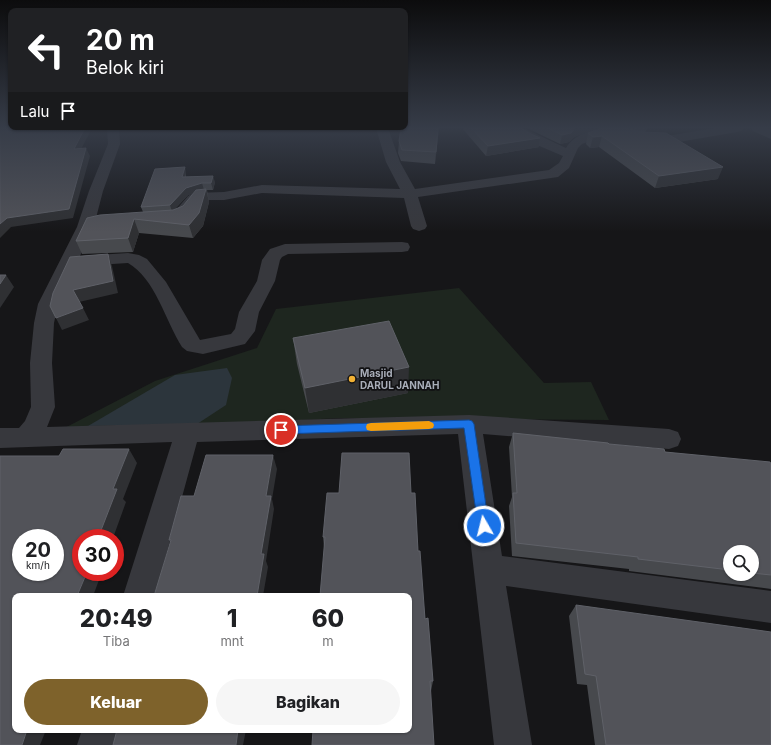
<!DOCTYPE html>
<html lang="id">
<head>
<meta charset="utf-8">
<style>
  :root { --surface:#fff; --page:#f6f6f6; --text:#202124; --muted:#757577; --accent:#7e622b }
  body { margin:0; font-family:Inter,sans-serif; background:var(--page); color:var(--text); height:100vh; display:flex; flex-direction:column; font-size:15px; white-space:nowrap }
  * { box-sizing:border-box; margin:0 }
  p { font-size:13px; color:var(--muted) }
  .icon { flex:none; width:22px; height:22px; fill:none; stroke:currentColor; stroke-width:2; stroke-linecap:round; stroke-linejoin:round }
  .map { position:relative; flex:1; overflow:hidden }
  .sheet { position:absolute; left:12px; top:593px; width:400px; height:140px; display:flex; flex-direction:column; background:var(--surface); border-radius:8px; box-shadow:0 1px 3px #0004 }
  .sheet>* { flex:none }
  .guide { position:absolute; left:8px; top:8px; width:400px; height:122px; border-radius:8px; box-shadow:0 1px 3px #0004; background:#202124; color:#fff; overflow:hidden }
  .controls { position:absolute; left:723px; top:545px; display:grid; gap:8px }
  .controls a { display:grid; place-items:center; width:36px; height:36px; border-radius:50%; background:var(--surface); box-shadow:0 1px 3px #0004; font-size:20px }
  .speed { position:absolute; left:12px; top:529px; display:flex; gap:8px; font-size:20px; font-weight:700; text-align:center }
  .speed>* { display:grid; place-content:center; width:52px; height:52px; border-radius:50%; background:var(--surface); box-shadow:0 1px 3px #0004; line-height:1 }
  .speed small { font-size:10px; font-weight:400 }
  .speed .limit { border:6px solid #d22; background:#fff; color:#111 }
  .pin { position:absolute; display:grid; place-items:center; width:34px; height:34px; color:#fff; margin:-17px; border:2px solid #fff; border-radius:50%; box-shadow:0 1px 4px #0007 }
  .me { position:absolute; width:44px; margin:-22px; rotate:352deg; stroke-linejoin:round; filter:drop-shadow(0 0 3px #0008) }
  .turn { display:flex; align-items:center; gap:14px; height:84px; padding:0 12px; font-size:18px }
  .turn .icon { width:52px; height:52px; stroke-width:2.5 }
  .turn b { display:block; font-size:28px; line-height:34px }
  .then { display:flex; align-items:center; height:38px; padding:0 12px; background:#0003; gap:8px; font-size:15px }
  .eta { display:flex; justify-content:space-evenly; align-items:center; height:68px; text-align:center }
  .eta b { font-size:24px; font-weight:800; line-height:28px }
  .primary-button { display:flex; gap:8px; margin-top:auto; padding:8px 12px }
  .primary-button a { flex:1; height:46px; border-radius:24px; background:var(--accent); color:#fff; font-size:16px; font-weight:800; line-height:46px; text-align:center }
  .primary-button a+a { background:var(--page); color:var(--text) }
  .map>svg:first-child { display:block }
  .green { fill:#1e261f }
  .water { fill:#2c353c }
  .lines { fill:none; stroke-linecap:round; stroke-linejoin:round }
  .minor { fill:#37383d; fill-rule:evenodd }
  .wall { fill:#47494d; fill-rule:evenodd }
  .shaded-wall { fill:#2f3033 }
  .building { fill:#525359; stroke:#5f6168; fill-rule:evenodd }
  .route { fill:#1a73e8; stroke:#114b97 }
  .slow { fill:#f59e0b }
  .poi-dot { fill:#f2b134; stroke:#111113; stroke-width:1.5 }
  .labels { text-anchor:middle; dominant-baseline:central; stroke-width:3.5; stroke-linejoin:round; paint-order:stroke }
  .poi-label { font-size:10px; font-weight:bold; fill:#a8adb8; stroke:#111113; text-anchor:start }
</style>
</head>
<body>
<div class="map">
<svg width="771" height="745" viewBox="0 0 771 745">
  <rect width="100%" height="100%" fill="#161618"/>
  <path class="green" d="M459 288 544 383 591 382 609 420 340 418 55 433 155 381 257 348 276 309Z"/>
  <path class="water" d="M227 368 232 378 226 405 197 424 88 426 175 375Z"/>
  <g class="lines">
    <path class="minor" d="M107 128H119L120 144 103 191 96 218 102 220 104 223 102 226 92 230 80 256 128 253 139 255 147 259 166 282 200 340 231 334 235 329 239 312 257 281 262 260 270 249 285 244 402 242 408 243 410 247 408 251 402 252 288 254 282 257 280 260 275 281 259 312 255 331 245 344 203 354 187 351 182 347C166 322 155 278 128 263L81 266 76 265 58 304 54 323 52 363 55 407 47 427 469 415 669 429 678 432 681 439 678 446 669 449 483 434 502 556 771 591V623L506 586 532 745H494L458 434 197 442 155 596H123L172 442 0 448V428H19L25 421 31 407 30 363 34 323 38 304 77 227 89 191 108 144Z
      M376 128H388L400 162 415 189 549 170 559 163 563 156 530 142 508 128H523L566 148C575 133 596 128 613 128L614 130 612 133 582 144 578 148 569 168 558 177 418 197 427 226 425 229 419 231 413 229 411 226 404 198 262 193 224 200H201C192 206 191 216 179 213L176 210 188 196 193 193 224 192 262 185 400 189 386 162Z
      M715 128H743L741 131 737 132 673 143 645 144 641 143 639 140 641 137 645 136 673 135Z
      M751 128H767L771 130V139L753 131Z
      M82 730H118L115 745H77Z"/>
  </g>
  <path class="wall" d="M439 128 435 164 401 161 398 153 399 141Z
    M462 128H521L531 134 540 138 539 147 486 156Z
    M527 128H595V129L574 137 569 142 560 144Z
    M602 128H647L645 133 718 179 655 188 599 147 590 148 586 144 588 133Z
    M186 173V177L215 182 213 190H207L209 202 203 226 193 238 139 233 133 252 82 254 76 241 143 212 141 207ZM194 193 183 206 174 210 188 195Z
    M293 338 408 393 309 413 297 364Z
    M513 433 609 444 665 452 771 464V589L629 571V569L512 556 509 506 512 497 509 447ZM730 552H752V574H730Z
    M411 493 418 551 425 619 433 681 431 691 409 730 324 547 323 537Z
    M576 605 771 745H595L587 685 577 684 569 616Z"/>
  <path class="shaded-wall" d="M85 128H92L77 157 74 149Z
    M438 128H439L435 164Z
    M575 128H595V129L574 137 569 142 560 144 562 135Z
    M602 136 599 147 590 148 593 137Z
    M540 138 539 147 486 156 488 146Z
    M86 148 90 156 73 218 11 227 0 238V224Z
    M185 167 186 173 184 183 182 177Z
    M723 167 718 179 655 188 659 176Z
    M213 176 215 182 213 190 211 183Z
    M202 183 204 190 188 195 172 212 170 205 186 188Z
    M206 189 209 202 203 226 193 238 189 225Z
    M134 219 139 233 133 252 128 238Z
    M108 254 112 266 118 293 79 302 73 290Z
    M6 275 14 287 0 308V284Z
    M83 308 89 320 62 330 56 318Z
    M409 367 408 393 309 413 305 388Z
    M129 449 137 463 123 499 126 502 113 538H98L113 489Z
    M273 455 277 469 272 499 274 509 266 561 268 567 263 596H257L266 496Z
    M87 572H102L93 596H77Z
    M27 730H46L40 745H22Z
    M238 730H246L243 745H236Z"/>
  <path class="building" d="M0 128H85L74 149 86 148 69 209 7 218 0 224Z
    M401 128H438L436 152 402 150 399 141Z
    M471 128H521L531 134 540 138 488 146Z
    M548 128H575L571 133 562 135Z
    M602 128H625L641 132 666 133 723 167 659 176 602 136 593 137 588 133Z
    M185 167 182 177 213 176 211 183H202L186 188 170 205 141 207 155 169Z
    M206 189 199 213 189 225 134 219 128 238 76 241 87 218 100 215 173 210 183 206 196 190Z
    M108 254 113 281 73 290 83 308 56 318 50 306 53 293 70 257Z
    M0 275H6L0 284Z
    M389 321 409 367 305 388 293 338Z
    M513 433 608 443 609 444 664 449 665 452 770 462 771 464V575L752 573V552H730V570L638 559V557L516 543 513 493H517Z
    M63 449H129L113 489H117L98 538H81V572H87L77 596H15V730H27L22 745H0V456H59ZM21 538H55V572H21Z
    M342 453H409L411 493H415L418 551H420L425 619 428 618 433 681H430L434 745H312L313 730H409V596H320L325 537H323L327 493H339Z
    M206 455H273L266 496H271L261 554H264L257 596H154L171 540H169L181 496H194Z
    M576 605 771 632V745H606L596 676 585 674Z
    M117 730H238L236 745H113Z"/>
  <linearGradient id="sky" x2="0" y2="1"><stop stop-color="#0c0c0d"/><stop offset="0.55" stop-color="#363c48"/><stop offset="1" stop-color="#363c48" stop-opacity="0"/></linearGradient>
  <rect width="771" height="232" fill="url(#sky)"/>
  <path class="route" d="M469 420 472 421 474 424 489 526 488 529 484 531 479 529 478 526 464 428 281 434 278 432 276 430 278 427 281 426Z"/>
  <path class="slow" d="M429 421 433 423 434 425 433 428 429 429 371 431 367 430 366 427 367 424 371 423Z"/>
  <circle class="poi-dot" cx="352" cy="379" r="4"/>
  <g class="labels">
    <g class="poi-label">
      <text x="360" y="373">Masjid<tspan x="360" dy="12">DARUL JANNAH</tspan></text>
    </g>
  </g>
</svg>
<div class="controls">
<a><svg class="icon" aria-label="search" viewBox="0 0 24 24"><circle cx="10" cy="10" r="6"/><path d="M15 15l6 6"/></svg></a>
</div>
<div class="speed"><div>20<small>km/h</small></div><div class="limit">30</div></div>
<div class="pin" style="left:281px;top:430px;background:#d93025"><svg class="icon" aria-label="arrive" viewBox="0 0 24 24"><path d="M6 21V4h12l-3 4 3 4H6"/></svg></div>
<svg class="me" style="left:484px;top:526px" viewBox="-20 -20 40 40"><circle r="17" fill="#1a73e8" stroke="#fff" stroke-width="3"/><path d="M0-11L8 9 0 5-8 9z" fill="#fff"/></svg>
<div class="guide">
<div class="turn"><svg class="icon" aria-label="left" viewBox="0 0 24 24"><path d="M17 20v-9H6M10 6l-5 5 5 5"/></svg><div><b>20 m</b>Belok kiri</div></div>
<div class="then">Lalu<svg class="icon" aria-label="arrive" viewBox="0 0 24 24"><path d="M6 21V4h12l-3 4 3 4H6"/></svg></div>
</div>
<section class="sheet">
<div class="eta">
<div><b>20:49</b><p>Tiba</p></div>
<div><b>1</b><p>mnt</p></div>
<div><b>60</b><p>m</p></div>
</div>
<div class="primary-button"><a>Keluar</a><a>Bagikan</a></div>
</section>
</div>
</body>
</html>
